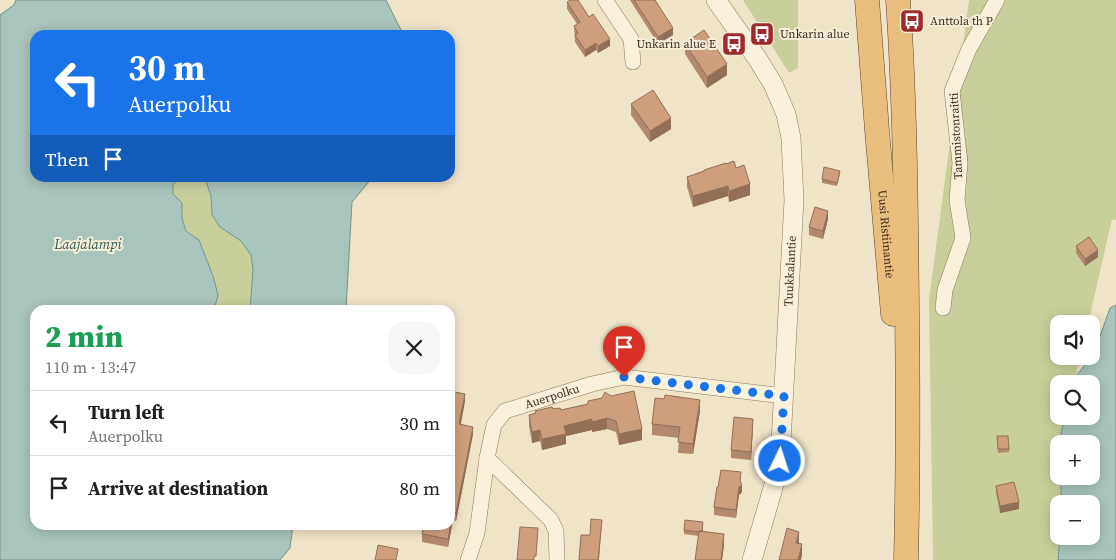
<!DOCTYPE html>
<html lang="en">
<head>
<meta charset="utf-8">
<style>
  :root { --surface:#fff; --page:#f6f6f6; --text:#202124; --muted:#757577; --line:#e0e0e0 }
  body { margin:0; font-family:"Source Serif 4",serif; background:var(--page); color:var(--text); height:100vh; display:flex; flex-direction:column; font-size:19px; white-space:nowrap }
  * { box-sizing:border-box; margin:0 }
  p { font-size:16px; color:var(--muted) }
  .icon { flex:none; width:28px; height:28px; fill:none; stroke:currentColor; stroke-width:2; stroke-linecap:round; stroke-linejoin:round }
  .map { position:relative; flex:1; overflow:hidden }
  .sheet { position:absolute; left:30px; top:305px; width:425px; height:225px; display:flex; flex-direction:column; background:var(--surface); border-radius:15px; box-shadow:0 2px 12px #0003 }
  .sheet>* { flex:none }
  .banner { position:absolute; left:30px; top:30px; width:425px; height:152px; border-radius:15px; box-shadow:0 2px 12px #0003; background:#1a73e8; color:#fff; overflow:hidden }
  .buttons { position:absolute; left:1050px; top:315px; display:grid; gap:10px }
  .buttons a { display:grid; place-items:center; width:50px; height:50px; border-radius:10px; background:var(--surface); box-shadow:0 2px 12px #0003; font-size:25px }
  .pin { position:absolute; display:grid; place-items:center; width:42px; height:42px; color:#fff; margin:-51px -21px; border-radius:50% 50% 50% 0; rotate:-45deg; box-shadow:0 0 5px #0007 }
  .pin .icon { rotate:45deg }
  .me { position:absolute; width:55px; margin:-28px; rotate:4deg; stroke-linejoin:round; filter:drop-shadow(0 0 4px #0008) }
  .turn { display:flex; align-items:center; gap:18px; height:105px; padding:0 15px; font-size:22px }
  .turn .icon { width:65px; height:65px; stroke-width:2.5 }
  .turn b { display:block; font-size:35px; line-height:42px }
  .then { display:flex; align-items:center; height:48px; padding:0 15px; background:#0003; gap:10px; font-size:19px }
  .round { display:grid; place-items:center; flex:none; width:52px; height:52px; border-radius:15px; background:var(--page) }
  .overview { display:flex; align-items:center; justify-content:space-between; height:85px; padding:0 15px }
  h1 { font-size:30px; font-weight:800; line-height:38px; color:#1e9e55 }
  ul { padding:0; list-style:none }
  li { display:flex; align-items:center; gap:15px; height:65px; padding:0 15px; border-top:1px solid var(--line) }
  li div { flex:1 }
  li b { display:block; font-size:19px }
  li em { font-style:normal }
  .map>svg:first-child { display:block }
  .green { fill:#c9cf9b }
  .water { fill:#a9c4bc; stroke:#6f938a }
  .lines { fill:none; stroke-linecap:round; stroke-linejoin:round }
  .minor-casing { stroke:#8d765c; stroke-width:16 }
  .tertiary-casing { stroke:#8d765c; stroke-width:20 }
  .trunk-casing { stroke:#5b4430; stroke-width:25 }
  .minor { stroke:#faf1dc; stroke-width:15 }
  .tertiary { stroke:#faf1dc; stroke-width:19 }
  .trunk { stroke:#eabe7c; stroke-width:24 }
  .wall { fill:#b2896c }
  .shaded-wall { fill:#916f58 }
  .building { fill:#cf9f7d; stroke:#916f58 }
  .route { stroke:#1a73e8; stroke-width:9; stroke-dasharray:0 16.2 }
  .labels { text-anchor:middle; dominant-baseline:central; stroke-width:4; stroke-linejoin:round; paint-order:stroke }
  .poi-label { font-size:12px; fill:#3d2e20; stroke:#f7eed8; text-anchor:start }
  .street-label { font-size:12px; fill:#3d2e20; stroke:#f7eed8 }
  .water-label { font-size:14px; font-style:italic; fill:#2f5d5a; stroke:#f7eed8 }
</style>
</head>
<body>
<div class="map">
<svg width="1116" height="560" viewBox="0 0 1116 560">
  <rect width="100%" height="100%" fill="#f0e4c8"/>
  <path class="green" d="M743 0H798V68L789 73Z
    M969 0H1116V220L1112 219 1088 324H1059V356H1080L1074 384H1059V416H1066L1059 444V476H1060L1062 504H1059V536H1060L1058 560H933L929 299Z
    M178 178H205L211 196 212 215 220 227 241 241 251 255 253 269 250 310H214L218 295 199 240 187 231 182 218V203L173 194V185Z"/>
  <path class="water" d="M16 0H386L401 30 402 35H35V178H178L173 185V194L182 203V218L186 231 199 240 213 276 218 295 214 310H35V525H293L290 548 280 560H0V15L14 5Z
    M205 178H372L352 202 346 310H250L253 269 251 255 241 241 220 227 212 215 211 196Z
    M1116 305V560H1058L1060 536H1091V504H1062L1060 476H1091V444H1059L1065 416H1091V384H1073V380L1094 353 1110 308Z"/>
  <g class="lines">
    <defs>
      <g id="minor">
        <path d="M605 0 631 39 633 62"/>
        <path d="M943 308 945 290 963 238 957 200 960 163 952 91 969 49 997 0"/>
        <path d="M487 458 551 520 556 531 557 560"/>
        <path id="s1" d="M468 560 477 533 487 458 494 425 505 411 592 384 624 377 784 396"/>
      </g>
      <path id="tertiary" d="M716 0 757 58 773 84 786 114 791 138 794 200 780 461 773 488 752 560"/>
      <g id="trunk">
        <path id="s2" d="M867 0 877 130 893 314"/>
        <path d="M898 0C905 103 906 207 907 310 908 394 908 477 906 560"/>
      </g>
    </defs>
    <use href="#minor" class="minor-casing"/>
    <use href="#tertiary" class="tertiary-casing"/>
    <use href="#trunk" class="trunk-casing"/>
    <use href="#minor" class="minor"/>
    <use href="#tertiary" class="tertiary"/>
    <use href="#trunk" class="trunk"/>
  </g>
  <path class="wall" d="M630 0H655L673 35 658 44Z
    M567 2 589 17 610 46 598 53 596 50 585 57 575 42 574 26 577 24 567 9Z
    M685 43 727 75 707 88 685 54Z
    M631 104 671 129 650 142 631 115Z
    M726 164 736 168 750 195 729 202 728 196 693 207 687 187V177L704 171V170Z
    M840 174 837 186 822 183V179Z
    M828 219 823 239 809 235V227Z
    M1076 246 1098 257 1085 266 1076 253Z
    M450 391 465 401 461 424 473 434 456 521 453 520 448 547 422 542V534L450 525Z
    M602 398 642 440 619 445 616 432 607 429 592 432V430L566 436V444L542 450 540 441 532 443 529 426V415L553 409 561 410 588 404V401Z
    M700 411 693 454 678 453 679 438 652 435V424Z
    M753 426 751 460 731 458V450Z
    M997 436H1008L1009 452 998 453Z
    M741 480 740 483 742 492 739 495 736 518 714 515V507L718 487Z
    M996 486 1019 509 1000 513 996 493Z
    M703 526V531L724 545 722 560H695L699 536 684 534V530Z"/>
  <path class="shaded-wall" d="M673 28V35L658 44V37Z
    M610 39V46L598 53V46Z
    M596 43V50L585 57V50Z
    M727 64V75L707 88V77Z
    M671 118V129L650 142V131Z
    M750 184V195L729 202V191Z
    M728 186V196L693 207V196Z
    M828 211V219L823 239V231Z
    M1098 250V257L1085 266V259Z
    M465 394V401L459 431V424Z
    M700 400V411L693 454V444Z
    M607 418V429L592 432V422Z
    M592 419V430L566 436V444L542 450V439L564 426Z
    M753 419V426L751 460V452Z
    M473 427V434L456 521V513Z
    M642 429V440L619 445V434Z
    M540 430V441L532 443V432Z
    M741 472 740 486 742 485V492L739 495 736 518V510Z
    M1019 502V509L1000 513V506Z
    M453 513V520L448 547V539Z
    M602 520 599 560H598Z
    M799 532V543L796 554V543Z
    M724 534V545L722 560H721Z
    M802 544V555L801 560H798Z"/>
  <path class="building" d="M570 0H578L589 17 593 14 610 39 598 46 596 43 585 50 575 35 578 33 574 26 580 22 567 2Z
    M634 0H655L673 28 658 37Z
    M704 30 727 64 707 77 685 43Z
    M653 90 671 118 650 131 631 104Z
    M734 161 736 168 744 165 750 184 729 191 728 186 693 196 687 177 704 171V170L726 163V164Z
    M824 167 840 171 837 183 822 179Z
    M815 207 828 211 823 231 809 227Z
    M1089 237 1098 250 1085 259 1076 246Z
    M450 391 465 394 459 424 473 427 456 513H453L448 539 422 534 424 525H450V437L451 432 450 431Z
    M634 391 642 429 619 434 616 421 607 418 592 422V419L564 426 566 434 542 439 540 430 532 432 529 415 536 413 535 411 552 407 553 409 560 408 561 410 588 404V401L602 398 605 392 611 396Z
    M665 395 700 400 693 444 678 442 680 427 652 424 655 398 664 399Z
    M734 417 753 419 751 452 731 450Z
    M997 436H1008L1009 449H998Z
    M721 470 741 472 740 481 742 485 739 487 736 510 714 507 717 487H718Z
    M1014 482 1019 502 1000 506 996 486Z
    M591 519 602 520 598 560H579L581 535H590Z
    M685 520 703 522 702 531H699V532L684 530Z
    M520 527 538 528 536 556H534V560H517Z
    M787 528 799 532 796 543 802 544 798 560H779Z
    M699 531 724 534 721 560H695Z
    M378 545 398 549 396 560H375Z"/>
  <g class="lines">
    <path class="route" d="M624 377 784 396 780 461"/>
  </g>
  <defs>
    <symbol id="bus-square" viewBox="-11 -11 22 22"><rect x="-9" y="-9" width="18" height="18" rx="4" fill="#9e2a2b" stroke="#f7eed8"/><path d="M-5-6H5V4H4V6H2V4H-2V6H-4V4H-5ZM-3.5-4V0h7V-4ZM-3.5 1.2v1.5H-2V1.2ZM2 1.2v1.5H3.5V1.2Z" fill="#fff"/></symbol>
  </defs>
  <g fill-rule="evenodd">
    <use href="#bus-square" x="898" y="7" width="28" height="28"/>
    <use href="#bus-square" x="748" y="20" width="28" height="28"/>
    <use href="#bus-square" x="720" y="30" width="28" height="28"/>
  </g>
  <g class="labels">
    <g class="poi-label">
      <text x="930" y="21">Anttola th P</text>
      <text x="780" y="34">Unkarin alue</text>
      <text x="716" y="44" text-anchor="end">Unkarin alue E</text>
    </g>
    <g class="street-label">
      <text transform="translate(956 136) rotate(-93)">Tammistonraitti</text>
      <text stroke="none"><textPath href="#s2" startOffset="235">Uusi Ristiinantie</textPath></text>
      <text transform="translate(790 271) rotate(-87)">Tuukkalantie</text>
      <text stroke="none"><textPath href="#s1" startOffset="205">Auerpolku</textPath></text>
    </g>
    <g class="water-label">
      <text x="88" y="244">Laajalampi</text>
    </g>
  </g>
</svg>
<div class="buttons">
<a><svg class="icon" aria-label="sound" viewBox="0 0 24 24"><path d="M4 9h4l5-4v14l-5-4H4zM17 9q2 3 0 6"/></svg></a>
<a><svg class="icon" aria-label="search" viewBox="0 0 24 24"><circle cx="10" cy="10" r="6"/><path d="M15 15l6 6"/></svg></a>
<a>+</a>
<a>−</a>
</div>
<div class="pin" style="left:624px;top:377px;background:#d93025"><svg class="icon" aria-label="arrive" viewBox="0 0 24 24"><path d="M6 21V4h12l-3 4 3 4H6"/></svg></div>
<svg class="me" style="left:780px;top:461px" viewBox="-20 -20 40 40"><circle r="17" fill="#1a73e8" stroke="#fff" stroke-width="3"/><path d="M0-11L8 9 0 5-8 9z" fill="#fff"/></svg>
<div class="banner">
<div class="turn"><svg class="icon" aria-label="left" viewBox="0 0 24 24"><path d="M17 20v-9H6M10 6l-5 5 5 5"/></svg><div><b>30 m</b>Auerpolku</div></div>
<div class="then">Then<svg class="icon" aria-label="arrive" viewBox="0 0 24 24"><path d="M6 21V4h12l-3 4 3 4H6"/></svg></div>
</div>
<section class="sheet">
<div class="overview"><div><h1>2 min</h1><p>110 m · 13:47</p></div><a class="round"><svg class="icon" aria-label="close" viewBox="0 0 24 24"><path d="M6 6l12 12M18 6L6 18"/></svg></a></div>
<ul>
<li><svg class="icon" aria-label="left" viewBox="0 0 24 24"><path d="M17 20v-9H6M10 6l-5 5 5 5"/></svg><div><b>Turn left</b><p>Auerpolku</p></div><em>30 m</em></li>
<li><svg class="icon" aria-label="arrive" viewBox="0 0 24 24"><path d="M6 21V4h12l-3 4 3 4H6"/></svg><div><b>Arrive at destination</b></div><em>80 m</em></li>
</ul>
</section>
</div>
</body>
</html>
